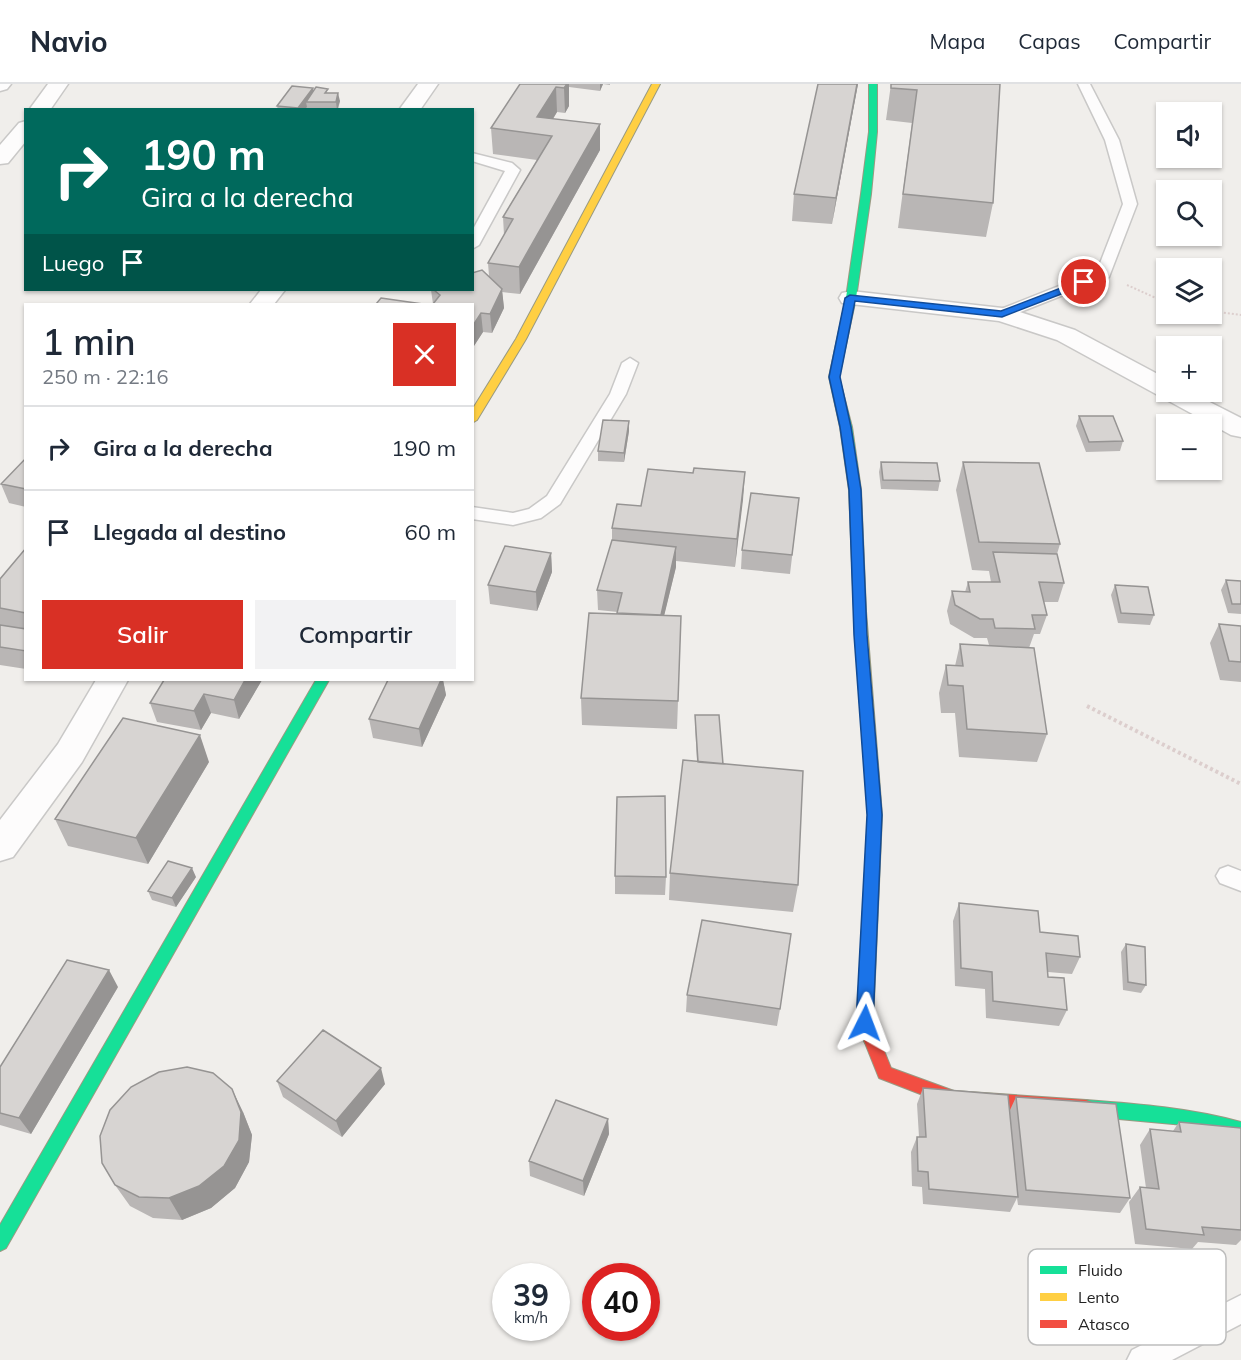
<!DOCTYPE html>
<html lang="es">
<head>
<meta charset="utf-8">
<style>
  :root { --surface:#fff; --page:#f2f2f3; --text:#1f2937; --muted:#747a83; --line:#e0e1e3; --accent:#d93025 }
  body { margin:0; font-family:Mulish,sans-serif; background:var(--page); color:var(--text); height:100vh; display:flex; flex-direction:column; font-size:22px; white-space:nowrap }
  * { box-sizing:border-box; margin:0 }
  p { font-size:20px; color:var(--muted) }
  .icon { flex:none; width:33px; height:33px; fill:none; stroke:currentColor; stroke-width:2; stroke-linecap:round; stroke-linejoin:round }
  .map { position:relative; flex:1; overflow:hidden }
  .sheet { position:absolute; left:24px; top:219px; width:450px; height:378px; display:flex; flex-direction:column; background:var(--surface); border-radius:0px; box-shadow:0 2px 4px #0004 }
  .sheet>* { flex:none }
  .guide { position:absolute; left:24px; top:24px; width:450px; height:183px; border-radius:0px; box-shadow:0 2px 4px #0004; background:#00695c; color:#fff; overflow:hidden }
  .tools { position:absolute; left:1156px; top:18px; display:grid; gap:12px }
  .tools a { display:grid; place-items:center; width:66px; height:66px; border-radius:0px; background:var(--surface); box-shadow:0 2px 4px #0004; font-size:30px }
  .speed { position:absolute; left:492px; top:1179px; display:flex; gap:12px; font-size:30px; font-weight:700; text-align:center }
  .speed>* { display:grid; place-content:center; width:78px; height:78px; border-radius:50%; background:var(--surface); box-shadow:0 2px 4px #0004; line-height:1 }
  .speed small { font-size:15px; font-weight:400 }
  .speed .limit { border:9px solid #d22; background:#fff; color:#111 }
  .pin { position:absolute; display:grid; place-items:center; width:51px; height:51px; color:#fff; margin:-26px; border:3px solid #fff; border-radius:50%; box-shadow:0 2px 6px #0007 }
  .me { position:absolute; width:66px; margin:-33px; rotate:3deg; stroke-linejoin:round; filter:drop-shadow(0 0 4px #0008) }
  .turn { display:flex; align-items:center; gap:21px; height:126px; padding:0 18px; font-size:27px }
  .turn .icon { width:78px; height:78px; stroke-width:2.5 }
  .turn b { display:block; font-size:42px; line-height:51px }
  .then { display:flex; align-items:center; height:57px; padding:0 18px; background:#0003; gap:12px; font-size:22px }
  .round { display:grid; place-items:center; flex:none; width:63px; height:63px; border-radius:0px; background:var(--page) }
  .overview { display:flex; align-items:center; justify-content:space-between; height:102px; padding:0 18px }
  h1 { font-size:36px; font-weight:600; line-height:45px }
  .action { display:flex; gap:12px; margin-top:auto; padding:12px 18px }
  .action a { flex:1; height:69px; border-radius:0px; background:var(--accent); color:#fff; font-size:24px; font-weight:600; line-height:69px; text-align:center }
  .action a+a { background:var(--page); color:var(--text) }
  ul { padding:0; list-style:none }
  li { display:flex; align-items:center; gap:18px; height:84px; padding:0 18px; border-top:2px solid var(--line) }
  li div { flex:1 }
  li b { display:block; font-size:22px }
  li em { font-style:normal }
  header { display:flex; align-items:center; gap:36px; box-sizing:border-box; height:84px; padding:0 30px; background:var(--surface); border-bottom:2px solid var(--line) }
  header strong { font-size:28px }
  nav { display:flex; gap:33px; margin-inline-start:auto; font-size:21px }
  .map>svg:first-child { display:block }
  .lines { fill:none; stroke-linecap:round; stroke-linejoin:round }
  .lane-casing { stroke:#c9c8c7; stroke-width:3 }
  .street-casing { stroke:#c9c8c7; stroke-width:3 }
  .fast-casing { stroke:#999a82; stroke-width:2 }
  .slow-casing { stroke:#999a82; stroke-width:2 }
  .jam-casing { stroke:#999a82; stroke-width:2 }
  .path-far1 { stroke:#dccecd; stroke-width:2; stroke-dasharray:2 2; stroke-linecap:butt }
  .path { stroke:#dccecd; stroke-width:4; stroke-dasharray:3 3; stroke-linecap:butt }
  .lane { fill:#fdfcfc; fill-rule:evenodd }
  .street { fill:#fdfcfc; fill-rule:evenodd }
  .fast { fill:#16e098; fill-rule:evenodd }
  .slow { fill:#ffcf43; fill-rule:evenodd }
  .jam { fill:#f24e42; fill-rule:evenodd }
  .wall { fill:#b9b6b5 }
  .shaded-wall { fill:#969493 }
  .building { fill:#d7d4d2; stroke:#969493; stroke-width:1.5 }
  .route { fill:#1a73e8; stroke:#114b97; stroke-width:1.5 }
  .key { fill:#fff; stroke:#bdbdbd; stroke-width:1.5 }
  .key-label { font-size:16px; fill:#222 }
</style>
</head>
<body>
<header>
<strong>Navio</strong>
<nav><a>Mapa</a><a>Capas</a><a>Compartir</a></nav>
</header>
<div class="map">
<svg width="1241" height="1276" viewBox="0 0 1241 1276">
  <rect width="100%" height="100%" fill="#f0eeeb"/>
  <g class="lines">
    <defs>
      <path id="lane" d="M1078 0H1090L1119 56 1137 120 1109 193 1008 233H996L994 230 996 227 1097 187 1123 120 1105 56Z
        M472 69 512 79 520 86 479 161 472 165V147L505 87 472 77Z
        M630 274 638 279 626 310 560 420 541 434 513 441 472 435V423L513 429 529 425 547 412 610 310 622 279Z
        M1228 782 1241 787V807L1220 799 1216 792 1220 785Z
        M1241 1211V1240L1172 1276H1127L1132 1266Z"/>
      <path id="street" d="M0 0H11L7 5 0 7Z
        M48 0H68L50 26H29Z
        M418 0H438L420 26H399Z
        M26 37V57L8 79 0 80V61L19 39Z
        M261 206H285L274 220H250Z
        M851 207 1011 225 1075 246 1167 295V308H1190L1241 334V353L1231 351 1057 256 999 237 842 219 839 214 842 209Z
        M96 596H128L82 678 13 773 0 777V736L58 660Z"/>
      <path id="fast" d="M869 0H877V48L871 110 856 214 839 293 852 343 861 406 866 527 860 531 854 527 849 406 840 343 829 293 846 214 861 110 869 48Z
        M316 596H329L6 1164 0 1167V1141Z
        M1086 1016C1139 1020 1190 1024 1241 1038V1054L1184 1041 1086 1032 1080 1030 1078 1024 1080 1018Z"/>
      <path id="slow" d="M652 0H660L526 255 477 336 472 339V326L516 255Z
        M860 523 866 527 882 731 873 939 879 954 877 959 871 961 865 959 857 939 868 731 854 527Z"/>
      <path id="jam" d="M871 947 877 949 891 984 954 1007 1086 1016 1092 1018 1094 1024 1092 1030 1086 1032 954 1023 879 994 863 954 865 949Z"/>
    </defs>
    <use href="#lane" class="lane-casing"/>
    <use href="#street" class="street-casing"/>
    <use href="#fast" class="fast-casing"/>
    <use href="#slow" class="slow-casing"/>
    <use href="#jam" class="jam-casing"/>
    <path class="path-far1" d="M1127 201 1167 219
      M1212 227 1241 231"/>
    <path class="path" d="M1087 622 1241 700"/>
    <use href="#lane" class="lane"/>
    <use href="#street" class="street"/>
    <use href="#fast" class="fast"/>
    <use href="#slow" class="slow"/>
    <use href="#jam" class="jam"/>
  </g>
  <path class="wall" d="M520 0H610V1L603 0 600 7 569 3V22L565 29 557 28 553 35 600 66 520 210 502 208 504 224 492 249 483 248 472 265V220H433L431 206H472L489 192 488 179 504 151 503 133 537 76 493 70 491 44Z
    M818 0H858L832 140 792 137 794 110Z
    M891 0H1000L993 119 986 153 898 144 912 39 886 36Z
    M313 8 329 9 340 17 338 26H307V23L305 26H278L277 22Z
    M1079 332 1123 357 1120 367 1086 368 1076 342Z
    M629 337V347L624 378 598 377V367Z
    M26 374V423L9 419 1 400Z
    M881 378 940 397 938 407 881 405 879 388Z
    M963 378 1060 460 1057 470 1064 499 1058 518H1044L1047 531 1040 550H1034L1029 564 1047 650 1037 678 959 673 955 629H941L939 609 946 581 955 582 960 560 989 561 987 554H974L950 540 947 527 952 507 965 508 968 498H991L989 487 972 486 956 406Z
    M745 388 735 483 676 477V483L664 531 681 532 677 645 582 641 581 614 618 528 598 526 597 506 612 456V444L641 422 693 389Z
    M799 414 790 490 741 485 742 466Z
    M26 464V585L0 581V495Z
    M551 469 552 488 537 527 490 520 488 501Z
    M1226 496 1241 497V530L1228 529 1221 506Z
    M1115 501 1154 531 1150 541 1118 539 1111 511Z
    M1219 540 1241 542V598L1220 596 1210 559Z
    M164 596H262L239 635 211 629 201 646 157 638 150 619Z
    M388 596H443L446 611 422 663 373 654 369 635Z
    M695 631 723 680 798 801 793 828 669 816 670 789 697 677 695 640Z
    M209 678 148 780 68 762 55 735Z
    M615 792 666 793 665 811 615 810Z
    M196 793 176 823 152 816 148 807Z
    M959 819 1040 848 1080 873 1072 890 1048 888V893L1067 926 1059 942 986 934 985 905 955 902 953 837Z
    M1126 860 1146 901 1141 909 1123 906 1121 868Z
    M118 903 31 1050 0 1041V983Z
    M687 911 780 925 777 942 686 928Z
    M277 997 385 1000 342 1053 283 1013Z
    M923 1004 1010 1026 1016 1013 1130 1114 1120 1129 1018 1121 1017 1114 1010 1128 923 1120 922 1103 912 1102 911 1068 917 1053H919L917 1020Z
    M243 1028 252 1051 249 1078 235 1104 211 1124 182 1136 153 1134 130 1122 115 1101Z
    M608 1035 609 1050 584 1112 530 1092 529 1077Z
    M1179 1038 1241 1044V1156L1236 1161 1198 1158 1192 1165 1135 1160 1129 1118 1140 1103 1146 1104 1140 1061 1150 1045 1173 1047Z"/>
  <path class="shaded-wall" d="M555 0H569V22L565 29 564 4 556 3 557 28 543 51 537 33Z
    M600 0H603L600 7Z
    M857 0H858L832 140 836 114Z
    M313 4 314 13 306 18 307 23 305 26H298V24Z
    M338 9 340 17 337 26 336 18Z
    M600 40V66L520 210 519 183Z
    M502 205 504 224 492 249 490 230Z
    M481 229 483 248 472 265V243Z
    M629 337V347L624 378V369Z
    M745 388 743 416 735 483 737 455Z
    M676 463V483L658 557 659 537Z
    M551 469 552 488 537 527 536 508Z
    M245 596H262L239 635 234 616Z
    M441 596H443L446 611 422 663 419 645Z
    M204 610 211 629 201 646 194 627Z
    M200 651 209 678 148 780 136 754Z
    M192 784 196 793 176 823 172 814Z
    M109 886 118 903 31 1050 19 1034Z
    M381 984 385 1000 342 1053 336 1037Z
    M232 1005 243 1028 252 1051 249 1078 235 1104 211 1124 182 1136 169 1114Z
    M608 1035 609 1050 584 1112 583 1097Z"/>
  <path class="building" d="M520 0H567L564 4 556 3 537 33 600 40 519 183 488 179 513 135 503 133 552 52 491 44Z
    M818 0H857L836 114 794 110Z
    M891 0H1000L993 119 903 110 917 6 891 4Z
    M292 2 313 4 298 24 277 22Z
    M316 3 328 5 325 9H338L336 18H306Z
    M482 186 502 205 490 230 481 229 472 243V220H433L440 211 434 206H472V189Z
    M381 214 423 220H376Z
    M1079 332H1113L1123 357 1089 358Z
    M603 336 629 337 624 369 598 367Z
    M26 374V405L1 400Z
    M881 378 937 379 940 397 883 396Z
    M963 378 1039 379 1060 460 979 458Z
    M694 384 745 388 737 455 612 444 617 420 641 422 648 385 693 389Z
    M751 409 799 414 792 471 742 466Z
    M612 456 676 463 661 531 617 529 622 509 597 506Z
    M505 462 551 469 536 508 488 501Z
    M26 464V529L0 524V495Z
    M993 468 1057 470 1064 499 1039 498 1047 531H1032L1035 545 995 544 993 535H980L955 521 952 507 970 508 968 498H1000Z
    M1226 496 1241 497V520H1232Z
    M1115 501 1148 503 1154 531 1121 529Z
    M589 529 681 532 678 617 581 614Z
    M1219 540 1241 542V578L1229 577Z
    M0 541 26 545V567L0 563Z
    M960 560 1034 564 1047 650 967 645 963 602 948 601 946 581 963 582Z
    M164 596H245L234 616 204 610 194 627 150 619Z
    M388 596H441L419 645 369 635Z
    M695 631H719L723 680 698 678Z
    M123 634 200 651 136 754 55 735Z
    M683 676 803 687 798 801 670 789Z
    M665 712 666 793 615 792 617 713Z
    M168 777 192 784 172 814 148 807Z
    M959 819 1038 827 1040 848 1078 852 1080 873 1046 869 1048 893 1064 894 1067 926 993 917 992 888 961 884Z
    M702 836 791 850 780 925 687 911Z
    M1126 860 1145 863 1146 901 1128 898Z
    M67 876 109 886 19 1034 0 1029V983Z
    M323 946 381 984 336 1037 277 997Z
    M187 983 213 989 232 1005 241 1028 239 1056 224 1082 199 1102 169 1114 139 1113 115 1101 102 1079 100 1052 110 1026 131 1003 159 988Z
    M923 1004 1008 1011 1018 1113 929 1105 928 1088 918 1087 917 1053H926Z
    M1016 1013 1116 1020 1130 1114 1026 1106Z
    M556 1016 608 1035 583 1097 529 1077Z
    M1179 1038 1241 1044V1146L1202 1143 1204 1151 1146 1145 1140 1103 1159 1105 1150 1045 1181 1048Z"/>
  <path class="route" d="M1084 195 1089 198 1087 200 1002 233 855 217 840 293 851 343 861 406 867 551 882 731 873 939 870 944 865 946 859 944 856 939 867 731 854 551 849 406 840 343 829 293 845 214 850 211 1001 227Z"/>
  <rect x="1028" y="1165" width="198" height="96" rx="9" class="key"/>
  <rect x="1040" y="1182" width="27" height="8" fill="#16e098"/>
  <rect x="1040" y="1209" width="27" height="8" fill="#ffcf43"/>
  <rect x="1040" y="1236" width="27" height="8" fill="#f24e42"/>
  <g class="key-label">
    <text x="1078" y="1192">Fluido</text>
    <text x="1078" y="1219">Lento</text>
    <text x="1078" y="1246">Atasco</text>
  </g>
</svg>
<div class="tools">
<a><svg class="icon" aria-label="sound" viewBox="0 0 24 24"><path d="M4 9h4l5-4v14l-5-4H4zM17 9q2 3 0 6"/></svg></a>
<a><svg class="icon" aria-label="search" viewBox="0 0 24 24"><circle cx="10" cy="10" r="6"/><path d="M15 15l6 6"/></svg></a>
<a><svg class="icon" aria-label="layers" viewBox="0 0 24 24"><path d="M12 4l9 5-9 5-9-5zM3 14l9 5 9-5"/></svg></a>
<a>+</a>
<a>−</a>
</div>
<div class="speed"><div>39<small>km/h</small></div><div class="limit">40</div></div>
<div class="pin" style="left:1084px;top:198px;background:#d93025"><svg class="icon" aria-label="arrive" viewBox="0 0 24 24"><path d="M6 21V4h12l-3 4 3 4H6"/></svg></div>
<svg class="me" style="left:865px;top:939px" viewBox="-20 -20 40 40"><path d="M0-17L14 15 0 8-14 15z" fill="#1a73e8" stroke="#fff" stroke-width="4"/></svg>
<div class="guide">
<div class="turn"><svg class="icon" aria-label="right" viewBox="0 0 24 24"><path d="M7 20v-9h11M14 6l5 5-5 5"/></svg><div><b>190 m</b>Gira a la derecha</div></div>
<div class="then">Luego<svg class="icon" aria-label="arrive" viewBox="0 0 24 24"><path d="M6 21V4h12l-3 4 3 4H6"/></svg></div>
</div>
<section class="sheet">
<div class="overview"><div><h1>1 min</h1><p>250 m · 22:16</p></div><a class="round" style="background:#d93025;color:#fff"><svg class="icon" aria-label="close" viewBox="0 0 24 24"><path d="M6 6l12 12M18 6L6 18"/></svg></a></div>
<ul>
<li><svg class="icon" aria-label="right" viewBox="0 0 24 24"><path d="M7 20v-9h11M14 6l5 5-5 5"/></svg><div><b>Gira a la derecha</b></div><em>190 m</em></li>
<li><svg class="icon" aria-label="arrive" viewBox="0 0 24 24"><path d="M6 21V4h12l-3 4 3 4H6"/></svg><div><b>Llegada al destino</b></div><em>60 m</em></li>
</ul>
<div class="action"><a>Salir</a><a>Compartir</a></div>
</section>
</div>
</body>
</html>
